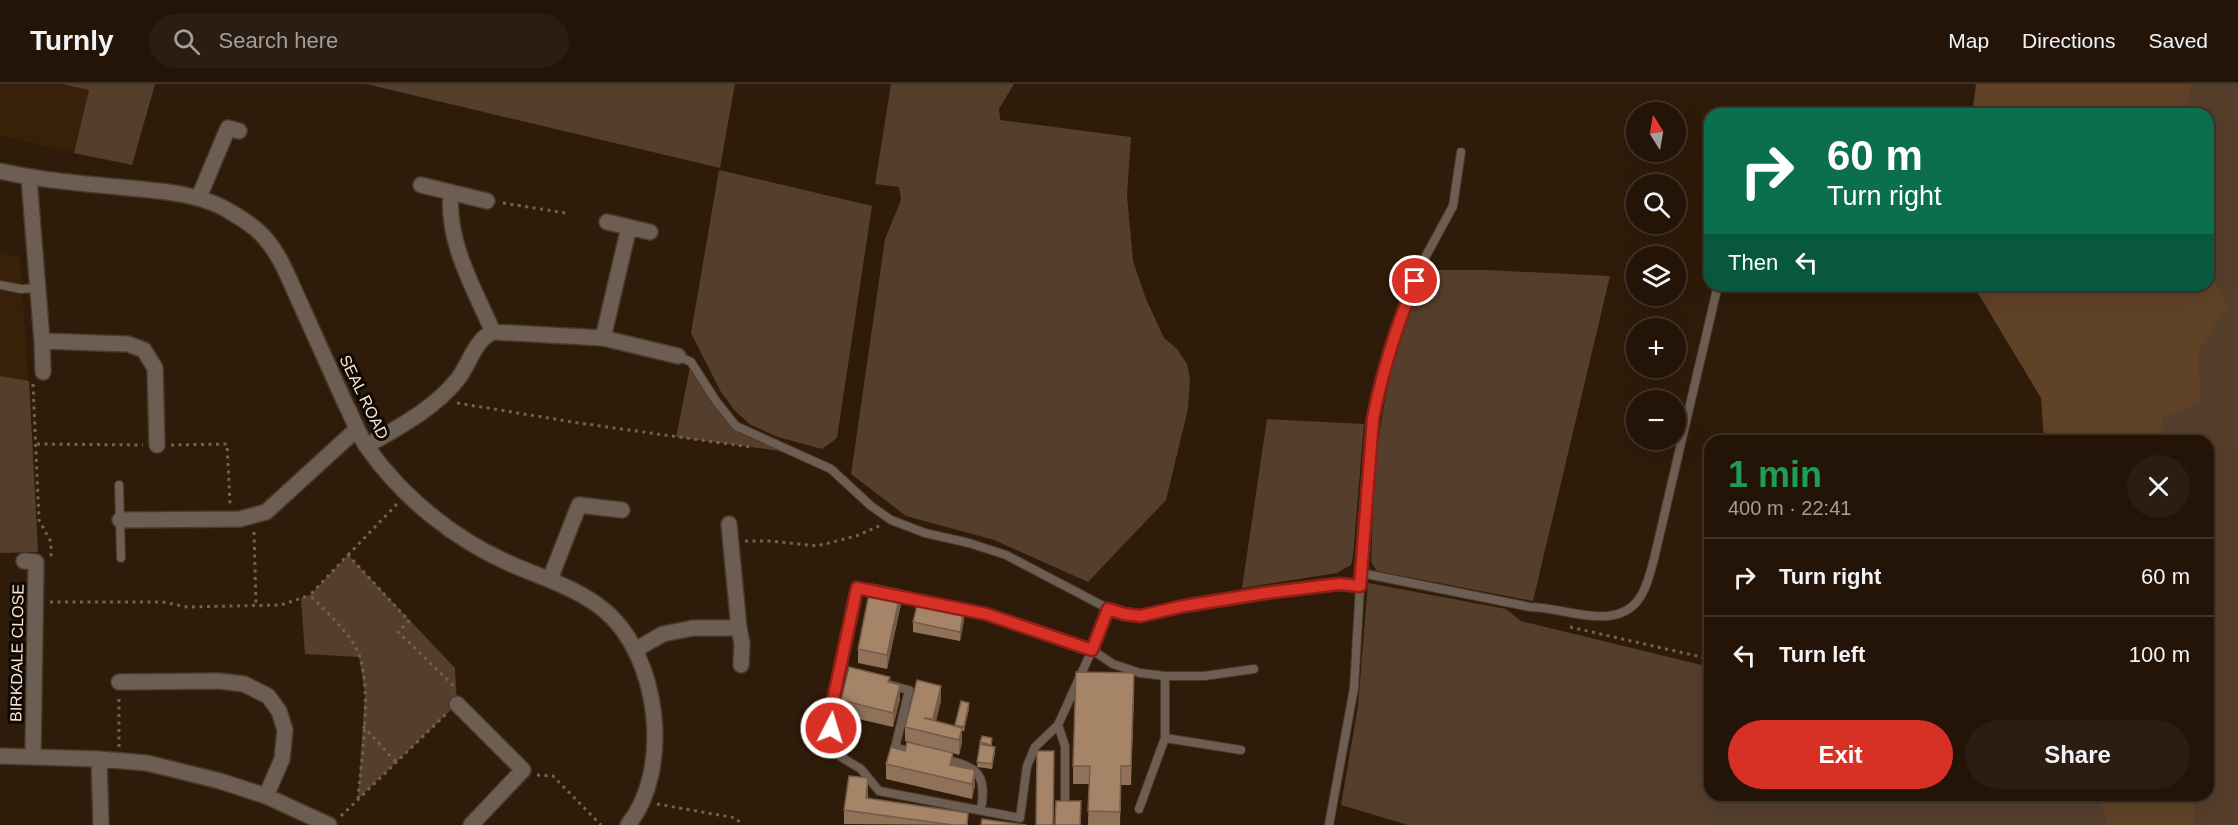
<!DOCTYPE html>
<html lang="en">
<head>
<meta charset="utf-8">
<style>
  :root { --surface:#231407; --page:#2b1d11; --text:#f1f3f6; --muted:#a39e9b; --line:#403328; --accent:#d93025 }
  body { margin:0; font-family:Helvetica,sans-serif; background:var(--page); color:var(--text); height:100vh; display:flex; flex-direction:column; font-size:22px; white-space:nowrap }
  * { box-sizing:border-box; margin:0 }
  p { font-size:20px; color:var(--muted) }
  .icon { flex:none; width:33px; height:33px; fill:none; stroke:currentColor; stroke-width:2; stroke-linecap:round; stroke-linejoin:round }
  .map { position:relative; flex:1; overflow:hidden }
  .drawer { position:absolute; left:1704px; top:351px; width:510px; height:366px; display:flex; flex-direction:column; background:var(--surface); border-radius:18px; box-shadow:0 6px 24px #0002,0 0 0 2px var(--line) }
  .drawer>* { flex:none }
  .guide { position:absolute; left:1704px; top:24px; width:510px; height:183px; border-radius:18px; box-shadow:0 6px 24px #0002,0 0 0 2px var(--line); background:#0b6e4f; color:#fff; overflow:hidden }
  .needle { width:39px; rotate:349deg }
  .buttons { position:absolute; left:1626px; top:18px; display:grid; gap:12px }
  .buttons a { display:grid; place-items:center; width:60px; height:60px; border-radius:50%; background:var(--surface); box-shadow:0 6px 24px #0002,0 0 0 2px var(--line); font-size:30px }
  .pin { position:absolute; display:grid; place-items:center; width:51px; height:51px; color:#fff; margin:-26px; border:3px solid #fff; border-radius:50%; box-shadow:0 2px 6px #0007 }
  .me { position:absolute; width:66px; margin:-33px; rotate:5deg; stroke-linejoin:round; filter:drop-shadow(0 0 4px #0008) }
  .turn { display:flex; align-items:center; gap:21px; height:126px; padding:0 24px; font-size:27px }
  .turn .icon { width:78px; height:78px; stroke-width:2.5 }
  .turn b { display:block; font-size:42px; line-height:51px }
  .then { display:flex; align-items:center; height:57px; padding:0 24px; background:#0003; gap:12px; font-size:22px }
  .round { display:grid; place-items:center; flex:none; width:63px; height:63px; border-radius:32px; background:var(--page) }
  .headline { display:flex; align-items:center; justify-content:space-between; height:102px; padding:0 24px }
  h1 { font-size:36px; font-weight:800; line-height:45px; color:#1e9e55 }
  .cta { display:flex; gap:12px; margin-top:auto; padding:12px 24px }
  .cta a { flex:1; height:69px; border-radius:36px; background:var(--accent); color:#fff; font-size:24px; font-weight:800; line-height:69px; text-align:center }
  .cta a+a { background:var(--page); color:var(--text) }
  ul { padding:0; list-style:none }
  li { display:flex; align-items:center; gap:18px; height:78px; padding:0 24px; border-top:2px solid var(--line) }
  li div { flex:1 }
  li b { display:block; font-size:22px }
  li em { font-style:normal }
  header { display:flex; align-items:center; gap:36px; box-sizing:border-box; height:84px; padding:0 30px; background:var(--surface); border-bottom:2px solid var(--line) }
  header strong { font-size:28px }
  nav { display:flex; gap:33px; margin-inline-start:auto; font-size:21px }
  .search { width:420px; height:54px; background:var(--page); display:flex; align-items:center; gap:15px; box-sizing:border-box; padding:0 21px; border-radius:33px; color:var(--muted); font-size:22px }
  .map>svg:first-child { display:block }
  .built { fill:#392008 }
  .green { fill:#553e2c }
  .forest { fill:#604227 }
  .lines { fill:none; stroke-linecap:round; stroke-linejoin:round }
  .service-casing { stroke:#4b3827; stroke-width:10 }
  .minor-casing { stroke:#4b3827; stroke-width:18 }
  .path { stroke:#736151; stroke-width:3; stroke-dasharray:3 4.5; stroke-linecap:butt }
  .service { stroke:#6d5e53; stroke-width:8 }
  .minor { stroke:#6d5e53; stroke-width:15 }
  .wall { fill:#8f7259 }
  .shaded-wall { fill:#745c49 }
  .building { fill:#a68468; stroke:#745c49; stroke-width:1.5 }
  .route-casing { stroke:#8d1f18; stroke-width:15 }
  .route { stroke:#d93025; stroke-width:10 }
  .labels { text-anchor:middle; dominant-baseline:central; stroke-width:6; stroke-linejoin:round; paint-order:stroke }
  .street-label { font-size:16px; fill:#f5e7dc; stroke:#100803 }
</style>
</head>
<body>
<header>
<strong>Turnly</strong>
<div class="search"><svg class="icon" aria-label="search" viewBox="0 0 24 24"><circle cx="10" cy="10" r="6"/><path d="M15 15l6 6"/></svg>Search here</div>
<nav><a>Map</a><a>Directions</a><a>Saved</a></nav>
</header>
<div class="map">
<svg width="2238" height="741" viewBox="0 0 2238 741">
  <rect width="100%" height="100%" fill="#2f1b09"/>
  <path class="built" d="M0 0H155L132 81 0 52Z
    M0 168 20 173 33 361 38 468 0 469Z"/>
  <path class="green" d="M63 0H155L132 81 74 69 89 6Z
    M366 0H735L720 84Z
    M891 0H1014L999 25 1000 36 1131 53 1127 112 1133 177 1146 215 1164 254 1177 265 1187 280 1190 295 1188 325 1166 416 1088 498 994 456 906 432 851 390 885 155 901 116 899 103 875 100Z
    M2171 0H2238V741H2188L2185 711H2208V357H2146L2208 201V30H2169Z
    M719 86 872 122 837 354 822 365 778 353 751 341 735 327 721 308 691 249Z
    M1427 186H1487L1610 192 1533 517 1377 487 1371 478C1373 428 1374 377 1383 327 1391 278 1409 232 1427 186Z
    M691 278 736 342 795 369 676 353Z
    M0 292 29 297 38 468 0 469Z
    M1267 335 1364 340 1353 472 1351 481 1337 489 1242 504Z
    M348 471 455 584 457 620 358 715 365 610 359 573 305 570 301 514 310 511Z
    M1368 499 1506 525 1521 537 1710 583V711H2110L2120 741H1408L1341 721 1358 622Z"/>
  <path class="forest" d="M1976 0H2191L2186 30H1972Z
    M2208 184 2227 221 2198 268 2201 318 2163 333 2164 357H2044L2041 314 1973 201H2208Z
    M2099 711H2194L2195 741H2108Z"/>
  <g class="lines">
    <defs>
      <path id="service" d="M0 201 21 205 38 204
        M678 272 691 278 716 317 736 342 831 385 871 422 891 436 925 449 969 459 1006 471 1109 525 1124 530 1140 532 1184 522 1265 509 1339 500 1360 502 1354 604 1329 741
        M119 401 121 474
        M1361 489 1530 523C1566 523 1620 551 1642 510 1648 499 1651 486 1654 475L1718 201
        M1360 502 1373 335 1378 309 1403 227 1421 181 1453 122 1461 68
        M878 508 857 504 831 625 834 663 841 673 861 685 879 707 1020 734 1027 682 1035 663 1058 641 1092 566 1109 525
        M893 511 986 530 1092 566 1113 580 1140 589 1165 592H1204L1254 585
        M890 601 909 606 895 664 914 668
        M1058 641 1065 662V721
        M1165 654 1241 666
        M943 675C978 683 987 689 981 726
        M1139 725 1165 654V592"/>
      <path id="minor" d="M0 87C39 96 79 99 119 103 158 107 201 108 234 130 244 136 256 144 263 152 281 171 290 198 301 221 316 254 331 287 346 321 353 334 358 350 367 363 402 413 455 456 511 480 543 494 577 504 604 526 659 571 673 685 628 741
        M29 94 42 257 128 260 144 266 155 284 157 361
        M421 101 487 117
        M451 108C446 158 474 204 493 248
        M199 113 228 44 239 47
        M607 138 650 148
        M603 254 629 143
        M42 257 43 288
        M366 362C397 344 434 325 457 296 469 282 474 256 493 248L603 254 678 272
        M120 436 240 435 266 428 357 345
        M24 477 36 478 33 673
        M550 495 579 421 622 426
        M739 544 742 560 741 581
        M635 566 663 550 693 544H739L729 440
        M119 598 219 597 244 600 268 612 279 627 285 646 282 675 266 712
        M457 620 523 686 471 741
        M0 672 99 675 147 679 220 697 266 712 329 741
        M99 675 101 741"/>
    </defs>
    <use href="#service" class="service-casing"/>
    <use href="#minor" class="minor-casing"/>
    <path class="path" d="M503 119 566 129
      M33 300 39 436 51 458V473
      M457 319 579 339 750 363
      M37 360 143 361
      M171 361 227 360 230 420
      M254 448 256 521
      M745 457H771L817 462 856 452 879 442
      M348 471 397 420
      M50 518H163L187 523 281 521 310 511
      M1570 543 1710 575
      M363 642 396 678
      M119 663V612
      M537 691 553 692 601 741
      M358 715C361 676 374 597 356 564 345 544 325 527 310 511L348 471 409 537 398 548 452 600 453 607
      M657 720 736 734 742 741
      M341 732 446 630"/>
    <use href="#service" class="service"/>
    <use href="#minor" class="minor"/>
  </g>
  <path class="wall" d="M901 520 887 585 858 579V565Z
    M964 536 960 557 913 548V538Z
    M890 598 900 615 893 643 841 631V616Z
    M1134 608 1131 701H1121L1120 741H1088L1089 700H1073V682Z
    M941 616 936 637 955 642V641L969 624 964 647H962V658L959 671 953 669V681L975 701 972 715 886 695V680L905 667 921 661 905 657V643Z
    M980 658 992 659V662L995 668 992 685 977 683Z
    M868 709V715L968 741 844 740V726Z"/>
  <path class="shaded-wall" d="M901 506V520L887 585V571Z
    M964 526V536L960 557V548Z
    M900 601V615L893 643V629Z
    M941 602V616L933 649V635Z
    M969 619V624L964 647V643Z
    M962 644V658L959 671V656Z
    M953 669V683L950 681Z
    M975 686V701L972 715V700Z
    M868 694V709L866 729V714Z"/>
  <path class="building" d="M871 500 901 506 887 571 858 565Z
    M918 517 964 526 960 548 913 538Z
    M849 583 890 593 888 598 900 601 893 629 841 616Z
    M1076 588 1134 589 1131 682H1121L1120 728 1088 727 1090 682H1073Z
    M917 596 941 602 933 635 924 634 962 644 959 656 905 643Z
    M961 617 969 619 964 643 955 641Z
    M982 652 992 654 991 661 980 658Z
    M907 658 953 669 950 681 975 686 972 700 886 680 891 663 905 667Z
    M980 660 995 663 992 680 977 678Z
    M1037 667H1054L1053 741H1036Z
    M849 692 868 694 866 714 968 729 967 741H953L844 726Z
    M1056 717H1081L1080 741H1055Z
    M982 735 1026 741H981Z"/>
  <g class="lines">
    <defs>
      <path id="route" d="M831 644V626L857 504 986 530 1092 566 1108 525 1124 530 1140 532 1184 522 1265 509 1339 500 1360 502 1373 335C1382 288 1397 241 1415 197"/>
    </defs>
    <use href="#route" class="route-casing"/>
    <use href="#route" class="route"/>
  </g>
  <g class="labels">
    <g class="street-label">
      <text transform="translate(364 313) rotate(64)">SEAL ROAD</text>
      <text transform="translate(17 569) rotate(-89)">BIRKDALE CLOSE</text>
    </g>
  </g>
</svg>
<div class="buttons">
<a><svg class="needle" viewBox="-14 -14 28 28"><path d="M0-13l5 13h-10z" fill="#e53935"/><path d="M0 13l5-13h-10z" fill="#a39e9b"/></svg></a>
<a><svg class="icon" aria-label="search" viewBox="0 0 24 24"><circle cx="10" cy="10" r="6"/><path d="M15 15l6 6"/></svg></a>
<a><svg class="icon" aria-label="layers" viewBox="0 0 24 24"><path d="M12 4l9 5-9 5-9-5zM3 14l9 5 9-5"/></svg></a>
<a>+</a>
<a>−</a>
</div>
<div class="pin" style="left:1415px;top:197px;background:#d93025"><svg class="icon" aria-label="arrive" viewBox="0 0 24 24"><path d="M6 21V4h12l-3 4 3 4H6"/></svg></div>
<svg class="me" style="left:831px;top:644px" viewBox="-20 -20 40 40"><circle r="17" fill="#d93025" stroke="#fff" stroke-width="3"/><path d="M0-11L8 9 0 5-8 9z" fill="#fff"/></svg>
<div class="guide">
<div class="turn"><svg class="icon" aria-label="right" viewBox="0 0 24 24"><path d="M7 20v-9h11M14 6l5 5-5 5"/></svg><div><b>60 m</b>Turn right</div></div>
<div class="then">Then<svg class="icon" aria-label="left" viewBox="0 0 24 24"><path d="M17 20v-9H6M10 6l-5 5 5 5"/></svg></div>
</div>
<section class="drawer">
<div class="headline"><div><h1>1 min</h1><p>400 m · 22:41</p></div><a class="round"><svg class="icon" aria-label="close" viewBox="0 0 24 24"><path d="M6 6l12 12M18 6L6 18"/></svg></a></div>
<ul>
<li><svg class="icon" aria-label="right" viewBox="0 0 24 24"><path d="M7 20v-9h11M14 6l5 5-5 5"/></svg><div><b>Turn right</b></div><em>60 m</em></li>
<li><svg class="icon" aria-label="left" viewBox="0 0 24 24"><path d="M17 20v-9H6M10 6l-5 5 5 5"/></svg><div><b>Turn left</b></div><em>100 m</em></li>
</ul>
<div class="cta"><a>Exit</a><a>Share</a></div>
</section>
</div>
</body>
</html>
